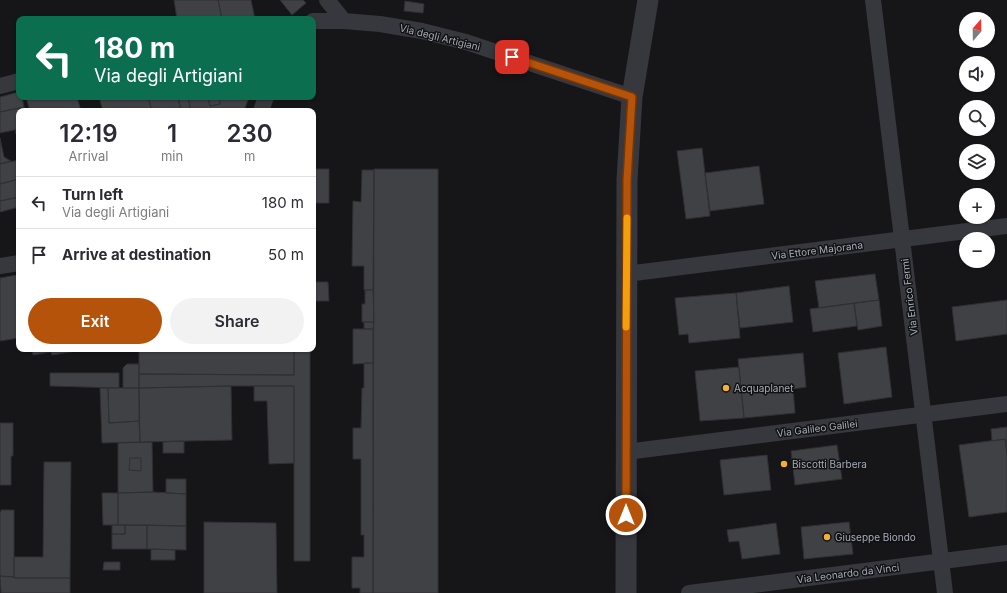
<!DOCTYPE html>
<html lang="en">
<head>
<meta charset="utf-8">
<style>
  :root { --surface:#fff; --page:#f2f2f3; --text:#2b2b33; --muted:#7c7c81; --line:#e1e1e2; --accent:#b45309 }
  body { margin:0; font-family:Inter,sans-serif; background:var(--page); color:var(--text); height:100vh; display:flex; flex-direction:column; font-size:15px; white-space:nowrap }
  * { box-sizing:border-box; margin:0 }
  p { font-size:13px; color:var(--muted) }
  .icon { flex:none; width:22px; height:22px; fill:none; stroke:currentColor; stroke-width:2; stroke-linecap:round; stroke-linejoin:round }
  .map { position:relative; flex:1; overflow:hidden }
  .sheet { position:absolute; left:16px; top:108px; width:300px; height:244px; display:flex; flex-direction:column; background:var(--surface); border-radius:8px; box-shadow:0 1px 3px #0004 }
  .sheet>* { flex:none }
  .hud { position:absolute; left:16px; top:16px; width:300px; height:84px; border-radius:8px; box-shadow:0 1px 3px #0004; background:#0b6e4f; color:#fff; overflow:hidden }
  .needle { width:26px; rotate:20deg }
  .fabs { position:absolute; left:959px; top:12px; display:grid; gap:8px }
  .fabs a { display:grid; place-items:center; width:36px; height:36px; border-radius:50%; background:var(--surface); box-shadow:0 1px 3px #0004; font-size:20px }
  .pin { position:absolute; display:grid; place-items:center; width:34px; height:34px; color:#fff; margin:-17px; border-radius:8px; box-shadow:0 2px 6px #0006 }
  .me { position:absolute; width:44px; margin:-22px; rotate:0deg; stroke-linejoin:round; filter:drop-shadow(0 0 3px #0008) }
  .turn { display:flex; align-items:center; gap:14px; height:84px; padding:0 12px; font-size:18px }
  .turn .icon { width:52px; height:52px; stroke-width:2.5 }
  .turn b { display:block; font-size:28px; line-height:34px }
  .eta { display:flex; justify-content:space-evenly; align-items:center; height:68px; text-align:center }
  .eta b { font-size:24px; font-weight:600; line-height:28px }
  .cta { display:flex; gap:8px; margin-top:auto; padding:8px 12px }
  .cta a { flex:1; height:46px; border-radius:24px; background:var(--accent); color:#fff; font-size:16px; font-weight:600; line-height:46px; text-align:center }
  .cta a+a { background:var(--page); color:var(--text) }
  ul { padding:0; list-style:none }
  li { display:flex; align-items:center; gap:12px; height:52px; padding:0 12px; border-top:1px solid var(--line) }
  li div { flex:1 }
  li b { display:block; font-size:15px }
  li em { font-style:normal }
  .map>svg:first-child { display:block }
  .building { fill:#404145; stroke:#303034 }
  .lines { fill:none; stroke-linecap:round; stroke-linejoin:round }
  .minor { stroke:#37383d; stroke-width:16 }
  .tertiary { stroke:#37383d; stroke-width:21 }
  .route-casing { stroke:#753606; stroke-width:10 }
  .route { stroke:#b45309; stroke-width:7 }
  .slow { stroke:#f59e0b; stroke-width:7 }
  .poi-dot { fill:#f2b134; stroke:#111113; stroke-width:1.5 }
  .labels { text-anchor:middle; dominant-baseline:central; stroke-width:3; stroke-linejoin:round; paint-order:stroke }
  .street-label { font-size:10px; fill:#a8adb8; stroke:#111113 }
  .poi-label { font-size:10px; fill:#a8adb8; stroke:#111113; text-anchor:start }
</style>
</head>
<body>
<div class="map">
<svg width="1007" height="593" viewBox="0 0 1007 593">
  <rect width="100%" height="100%" fill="#161618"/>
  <path class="building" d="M174 0H218L222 19H177Z
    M218 0H251L255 19H222Z
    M280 0H303L306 3 292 15Z
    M405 1 424 4 423 13 404 11Z
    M19 92V97H22L24 107 0 112V97Z
    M26 97H77L81 111H30Z
    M99 97H148L152 111H103Z
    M148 97H178L181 111H152Z
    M178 97H188L191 111H181Z
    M188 97H208L210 106 220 104 219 97H249L244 111H191Z
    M208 97H219L220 104 210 106Z
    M24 107 25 111H19V129L0 133V112Z
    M19 129V145L15 130Z
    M0 138 4 157 11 161 0 164Z
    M702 148 710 216 686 219 677 151Z
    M19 160V179L0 184V164Z
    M759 166 764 204 710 211 705 173Z
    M313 169H329V203H313Z
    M374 169H438V593H373Z
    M362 170H374L373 290H364V266H352L353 201 361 202Z
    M19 179V197L0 201V184Z
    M19 197V207L0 212V201Z
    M875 274 879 300 819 308 815 281Z
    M17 275 19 285V338L0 341V278Z
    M313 282H328L329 301H313Z
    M789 286 793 322 740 328 736 293Z
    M365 290H373L374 322H362V304H365Z
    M736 293 740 338 689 343 688 334 679 335 675 298Z
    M879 300 882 326 858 330 854 303Z
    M1007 300V334L956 341 952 307Z
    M854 303 857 326 813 332 810 309Z
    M364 322H374L373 329H364Z
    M353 329H373V363L353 364Z
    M886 347 892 397 844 404 838 353Z
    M32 349H89L52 355 51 352 33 355Z
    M139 349H294V375L139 374Z
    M294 349H310V561H294V386H231L139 388V374L294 375Z
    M803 353 806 387 793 389 795 413 744 418 738 359Z
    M364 363H373V593H360V588H352V557H364V535H361V459H353V428H361L362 388H364Z
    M127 364H139V388H123V368Z
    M739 367 744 418 700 421 695 371Z
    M50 373H119V388L50 386Z
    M231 386 232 440 140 442 139 388Z
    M254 386H294V463L269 464 267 401H254Z
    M100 388H108L109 423 139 421 140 442 102 443Z
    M108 388H139V421L109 423Z
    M0 423H13V456H11V485H0Z
    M1007 427V453L1005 439 992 441 991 429Z
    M1005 439 1007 453V512L969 517 959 445Z
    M184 441V453H163V442Z
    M152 442 153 492 118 493V443Z
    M837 445 842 479 795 485 791 451Z
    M767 455 771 490 724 495 720 460Z
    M130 458H141V471L129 470Z
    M44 462H71L70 578H14V557H43Z
    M166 479H186V494L166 493Z
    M153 492 186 494V526L118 525V493Z
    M102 493H118V525H103Z
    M1 510H14V577L0 576V512H1Z
    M204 522 276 523 277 593H204Z
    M849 522 853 554 804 559 801 527Z
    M776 523 780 554 742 559 739 541 729 542 727 530Z
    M112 525H125V534H112Z
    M125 525H147V549H112V534H125Z
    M147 525 186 526V550L147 549Z
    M151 549 175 550V560H151Z
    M104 562H120V570H103Z
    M0 576 14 577V578H70V593H1Z"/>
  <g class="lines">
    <path class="minor" d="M327 0 344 21
      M873 0 945 593
      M313 21H344L380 24 422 31 466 42 632 97
      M0 86 19 81
      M261 111 266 97
      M0 266 19 263
      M626 274 1007 226
      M626 452 1007 404
      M689 593 1007 553"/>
    <path class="tertiary" d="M626 593 627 180 632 97 648 0"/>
  </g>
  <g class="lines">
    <defs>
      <path id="route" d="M512 57 632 97 627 180 626 515"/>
    </defs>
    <use href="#route" class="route-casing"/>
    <use href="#route" class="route"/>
    <path class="slow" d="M626 327 627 218"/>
  </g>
  <g class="poi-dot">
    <circle cx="726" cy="388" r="4"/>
    <circle cx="784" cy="464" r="4"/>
    <circle cx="827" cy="537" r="4"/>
  </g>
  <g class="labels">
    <g class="street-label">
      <text transform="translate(440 37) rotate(14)">Via degli Artigiani</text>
      <text transform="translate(817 250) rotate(-7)">Via Ettore Majorana</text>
      <text transform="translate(909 297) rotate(-97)">Via Enrico Fermi</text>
      <text transform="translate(817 428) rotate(-7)">Via Galileo Galilei</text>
      <text transform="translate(848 573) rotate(-7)">Via Leonardo da Vinci</text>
    </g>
    <g class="poi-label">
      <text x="734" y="388">Acquaplanet</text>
      <text x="792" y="464">Biscotti Barbera</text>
      <text x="835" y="537">Giuseppe Biondo</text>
    </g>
  </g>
</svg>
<div class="fabs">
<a><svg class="needle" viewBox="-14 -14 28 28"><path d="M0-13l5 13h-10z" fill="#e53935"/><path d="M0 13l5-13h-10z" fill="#7c7c81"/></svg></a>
<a><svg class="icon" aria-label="sound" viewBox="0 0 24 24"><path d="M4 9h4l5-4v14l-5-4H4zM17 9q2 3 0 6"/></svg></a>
<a><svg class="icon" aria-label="search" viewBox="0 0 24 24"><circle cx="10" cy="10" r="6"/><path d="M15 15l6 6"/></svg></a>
<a><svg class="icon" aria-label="layers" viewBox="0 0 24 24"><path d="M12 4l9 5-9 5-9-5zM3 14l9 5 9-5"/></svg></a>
<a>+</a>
<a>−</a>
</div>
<div class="pin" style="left:512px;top:57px;background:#d93025"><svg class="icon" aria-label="arrive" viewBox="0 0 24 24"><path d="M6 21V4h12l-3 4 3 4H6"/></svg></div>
<svg class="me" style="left:626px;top:515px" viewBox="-20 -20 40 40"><circle r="17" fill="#b45309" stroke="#fff" stroke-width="3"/><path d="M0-11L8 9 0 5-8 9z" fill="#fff"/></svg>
<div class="hud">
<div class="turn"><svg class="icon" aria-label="left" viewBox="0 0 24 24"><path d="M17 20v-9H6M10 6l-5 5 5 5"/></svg><div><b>180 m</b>Via degli Artigiani</div></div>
</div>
<section class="sheet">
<div class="eta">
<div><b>12:19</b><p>Arrival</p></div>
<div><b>1</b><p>min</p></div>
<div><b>230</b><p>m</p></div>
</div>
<ul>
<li><svg class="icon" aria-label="left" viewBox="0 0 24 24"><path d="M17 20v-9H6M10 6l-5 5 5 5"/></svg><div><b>Turn left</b><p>Via degli Artigiani</p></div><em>180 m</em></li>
<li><svg class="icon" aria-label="arrive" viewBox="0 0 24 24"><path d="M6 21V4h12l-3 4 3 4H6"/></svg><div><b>Arrive at destination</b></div><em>50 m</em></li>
</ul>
<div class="cta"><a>Exit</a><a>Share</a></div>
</section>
</div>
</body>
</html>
